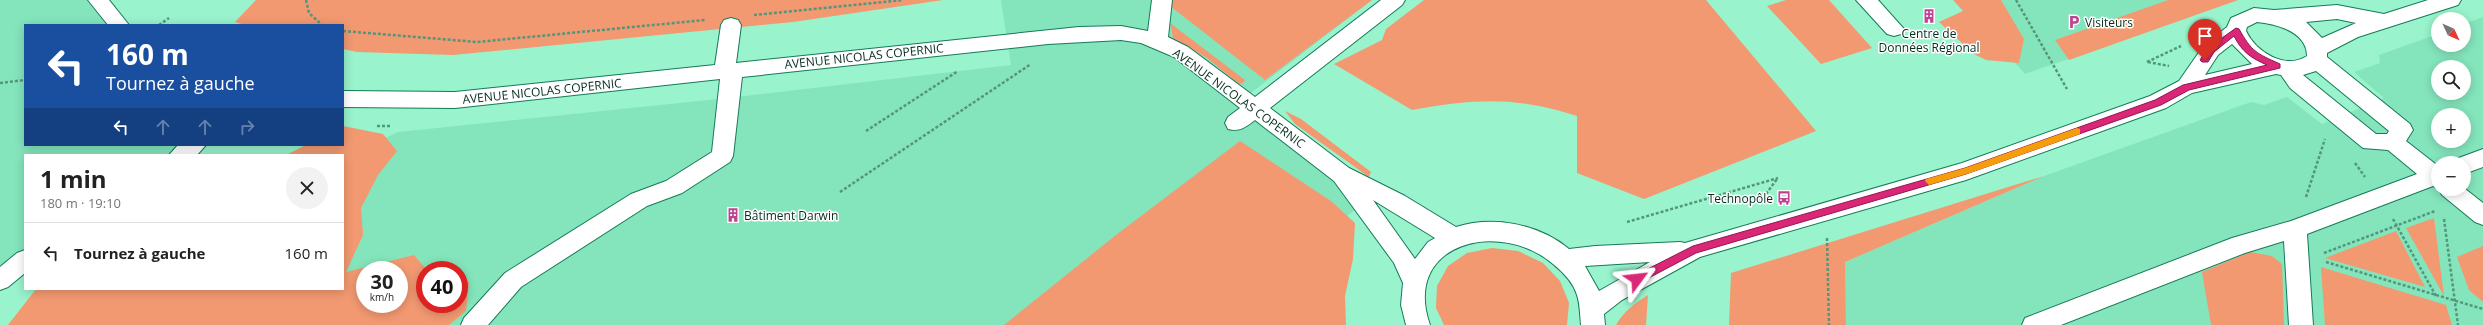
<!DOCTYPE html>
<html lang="fr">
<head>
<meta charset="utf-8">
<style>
  :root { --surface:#fff; --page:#f2f2f2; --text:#222; --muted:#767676; --line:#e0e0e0 }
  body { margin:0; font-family:"Open Sans",sans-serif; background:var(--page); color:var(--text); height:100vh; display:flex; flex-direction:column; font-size:15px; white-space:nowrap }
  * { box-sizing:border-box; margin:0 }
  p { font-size:13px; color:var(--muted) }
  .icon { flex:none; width:22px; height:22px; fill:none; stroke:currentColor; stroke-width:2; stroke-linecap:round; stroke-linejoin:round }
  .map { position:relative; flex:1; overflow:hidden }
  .sheet { position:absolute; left:24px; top:154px; width:320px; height:136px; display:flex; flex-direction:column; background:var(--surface); border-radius:0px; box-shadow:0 2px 10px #0003 }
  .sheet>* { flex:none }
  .top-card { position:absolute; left:24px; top:24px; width:320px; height:122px; border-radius:0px; box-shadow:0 2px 10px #0003; background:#1a4fa0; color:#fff; overflow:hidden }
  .needle { width:26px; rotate:134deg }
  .buttons { position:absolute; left:2431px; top:12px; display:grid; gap:8px }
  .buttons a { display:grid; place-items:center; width:40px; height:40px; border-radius:50%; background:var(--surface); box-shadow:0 2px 10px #0003; font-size:20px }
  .speed { position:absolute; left:356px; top:261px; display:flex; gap:8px; font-size:20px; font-weight:700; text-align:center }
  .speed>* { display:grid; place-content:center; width:52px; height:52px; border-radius:50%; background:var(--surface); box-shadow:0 2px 10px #0003; line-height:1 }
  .speed small { font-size:10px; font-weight:400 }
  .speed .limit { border:6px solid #d22; background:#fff; color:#111 }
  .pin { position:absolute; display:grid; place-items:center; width:34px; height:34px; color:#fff; margin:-41px -17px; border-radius:50% 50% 50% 0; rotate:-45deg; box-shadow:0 0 4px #0007 }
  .pin .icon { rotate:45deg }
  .me { position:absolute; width:44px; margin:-22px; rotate:60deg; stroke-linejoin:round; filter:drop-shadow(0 0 3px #0008) }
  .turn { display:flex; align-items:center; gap:14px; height:84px; padding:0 16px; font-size:18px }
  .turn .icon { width:52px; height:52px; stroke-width:2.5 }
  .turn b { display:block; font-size:28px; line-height:34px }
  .lanes { display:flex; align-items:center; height:38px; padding:0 16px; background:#0003; justify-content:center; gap:20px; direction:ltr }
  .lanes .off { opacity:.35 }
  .round { display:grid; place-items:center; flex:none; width:42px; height:42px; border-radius:21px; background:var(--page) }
  .headline { display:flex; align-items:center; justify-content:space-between; height:68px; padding:0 16px }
  h1 { font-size:24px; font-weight:700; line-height:30px }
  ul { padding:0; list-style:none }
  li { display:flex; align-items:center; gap:12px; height:60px; padding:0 16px; border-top:1px solid var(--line) }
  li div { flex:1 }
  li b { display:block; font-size:15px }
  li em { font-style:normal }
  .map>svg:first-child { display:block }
  .built { fill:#84e5bc; fill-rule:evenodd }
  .green { fill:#f29971; fill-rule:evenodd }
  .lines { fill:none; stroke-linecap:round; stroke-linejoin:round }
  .minor-casing { stroke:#157a59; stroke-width:2 }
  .path { stroke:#54967b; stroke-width:2.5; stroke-dasharray:3 2; stroke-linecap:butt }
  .minor { fill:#fff; fill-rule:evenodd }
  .route { fill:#db2777; stroke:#8e194d }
  .slow { fill:#f59e0b }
  .labels { text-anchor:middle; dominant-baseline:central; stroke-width:3; stroke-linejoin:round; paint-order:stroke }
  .poi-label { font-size:12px; fill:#052d1f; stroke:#fefefe; text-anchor:start }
  .street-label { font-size:12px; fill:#052d1f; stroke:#fefefe }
</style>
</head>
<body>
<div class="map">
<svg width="2483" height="325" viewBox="0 0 2483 325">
  <rect width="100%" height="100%" fill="#99f3cc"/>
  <path class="built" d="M0 0H98L119 25H25V145H195L180 155H25V260L0 280Z
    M1001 0H1372L1247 96 1371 199 1325 231 1322 325H10L343 289V158L398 132 728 98 1011 65ZM365 270H399V304H365ZM425 270H459V304H425Z
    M1958 0H2238L2025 74Z
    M2483 17V325H1846L1845 262 2044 176 2251 102 2264 105 2287 97 2322 124 2384 98 2354 72 2380 63 2379 55 2438 34V45H2464V24ZM2438 67H2464V93H2438ZM2438 115H2464V141H2438ZM2438 163H2464V189H2438Z"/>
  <path class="green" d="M256 0H943L793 22 453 55 357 52 343 49V25H245L235 22Z
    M1171 0H1372L1265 80 1170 6Z
    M1424 0H1706L1816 131 1644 199 1577 173V116C1514 96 1476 99 1412 110L1334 64 1382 40 1386 29Z
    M1786 0H1829L1872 48 1821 64 1767 6Z
    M1953 0H2001L2024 39 2019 63 1986 60 1974 54 1939 22 1963 11Z
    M2168 0H2238L2069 60 2055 40Z
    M1170 23 1245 80 1243 83 1239 84 1207 58 1173 38Z
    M1285 111 1301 119 1371 172 1369 177 1295 124Z
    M343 126 383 134 397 151 378 175 361 208 363 235 346 272 414 255 427 270H425V304H459V281L469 282 466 311 449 325H8L36 289H343V155H286L306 145H343ZM365 270H399V304H365Z
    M1240 141 1331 201 1355 223 1353 259 1345 296 1346 325H1004L1116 235Z
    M2044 176 1845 262 1846 325H1729L1731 273Z
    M2434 218 2444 296 2406 228Z
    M2396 231 2425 287 2325 258Z
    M2483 246V302L2469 290 2457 257Z
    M1492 248 1518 251 1543 263 1560 281 1569 303 1567 325H1444L1436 308 1437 286 1448 266 1467 253Z
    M2250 252 2272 256 2282 264 2284 325H2211L2202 272Z
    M2321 267 2446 305 2452 325H2325Z
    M1648 295 1646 325H1616C1624 311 1634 304 1648 295Z"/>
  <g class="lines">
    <defs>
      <path id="minor" d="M88 0H109L129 25H108Z
        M1152 0H1172L1168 37 1188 47 1255 97 1381 0H1405L1402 5 1270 108 1349 168 1405 196 1456 227C1493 215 1539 224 1569 249L1595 246 1680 242 1685 243 1962 163 2150 96 2179 81 2204 45 2227 27 2231 18 2254 8 2274 10 2337 5 2384 14 2428 0H2461L2458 5 2358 37 2327 53V57L2410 124 2413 130 2406 141 2438 166V188L2433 186 2307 234 2313 325H2289L2284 241 2245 253 2061 325H2022L2025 318 2232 238 2291 221 2417 174 2388 150 2363 148 2290 88 2281 75 2276 74 2192 93 2166 108 1966 180 1700 257 1622 300 1604 314 1605 325H1581C1580 315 1580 304 1577 295 1573 282 1563 272 1553 264 1501 219 1401 242 1430 325H1406L1401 305 1403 283 1394 263 1334 181 1255 120C1246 127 1240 132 1228 129L1225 123 1228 117 1240 108 1174 57 1141 43 1121 40 1048 44 742 77 733 156 730 162 682 193 647 206 521 287 488 325H461L464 318 505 273 631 194 666 181 712 152 720 79 455 108 343 107V91L455 92 715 65 721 25 724 20 731 18 738 20 741 25 736 63 1079 27 1121 26 1148 31ZM2337 19 2356 23 2322 38 2306 22ZM2257 22C2277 24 2307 32 2307 56 2285 70 2256 52 2246 31L2247 27ZM2232 44 2252 64 2205 75 2218 55ZM2316 71 2389 131 2387 134H2376L2303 75ZM1373 200 1435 238 1428 242 1415 259ZM1650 262 1599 291 1585 266Z
        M1856 0H1878L1904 29 1901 34 1894 36 1887 34Z
        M178 145H206L197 155H169Z
        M2483 149V167L2464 174V163H2454L2456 159Z
        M2464 188 2483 203V225L2475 222 2442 195 2439 189Z
        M25 250V273L8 287 0 290V267L17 253Z"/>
    </defs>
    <use href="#minor" class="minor-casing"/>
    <path class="path" d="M306 0 309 13 322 25
      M2016 0 2067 89
      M754 15 903 0
      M159 25 169 18
      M343 31 477 42 705 20
      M2147 62 2181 46
      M2148 62 2169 66
      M0 83 25 80
      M377 126H391
      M866 131 958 71
      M2355 163 2365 177
      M840 192 1031 64
      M2306 197 2325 139
      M1760 202 1777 179
      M2393 219 2436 296
      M2444 219 2458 325
      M1627 222 1778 178
      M1827 238 1829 325
      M2324 253 2435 211
      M2326 262 2483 309"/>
    <use href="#minor" class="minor"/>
  </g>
  <path class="route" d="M2236 28 2239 29C2252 52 2256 53 2280 64V68L2189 90 2161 105 1966 174 1696 253 1641 282H1634L1632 279 1634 276 1693 246 1965 168 2155 100 2183 85 2267 65C2251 58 2242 52 2234 36L2214 52 2208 62H2202L2200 60 2208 48Z"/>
  <path class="slow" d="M2077 128 2080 129V134L1970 173 1929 185 1925 181 1926 179 1965 168Z"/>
  <defs>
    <symbol id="building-bare" viewBox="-9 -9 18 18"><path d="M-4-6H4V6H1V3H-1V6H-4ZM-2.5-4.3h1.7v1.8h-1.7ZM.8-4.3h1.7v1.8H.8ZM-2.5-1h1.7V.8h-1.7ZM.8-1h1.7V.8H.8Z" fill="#c04393" stroke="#fefefe" stroke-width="2.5" paint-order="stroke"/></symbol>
    <symbol id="parking-bare" viewBox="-9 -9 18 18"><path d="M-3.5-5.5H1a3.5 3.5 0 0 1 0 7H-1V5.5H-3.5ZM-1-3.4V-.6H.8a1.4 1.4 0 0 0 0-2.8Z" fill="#c04393" stroke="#fefefe" stroke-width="2.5" paint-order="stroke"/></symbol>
    <symbol id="bus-bare" viewBox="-9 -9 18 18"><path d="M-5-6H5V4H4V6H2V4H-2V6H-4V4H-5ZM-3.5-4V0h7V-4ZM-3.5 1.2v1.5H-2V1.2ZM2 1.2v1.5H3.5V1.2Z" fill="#c04393" stroke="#fefefe" stroke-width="2.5" paint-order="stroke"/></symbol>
  </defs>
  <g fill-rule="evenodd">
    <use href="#building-bare" x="1919" y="6" width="20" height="20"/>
    <use href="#parking-bare" x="2064" y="12" width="20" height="20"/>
    <use href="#bus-bare" x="1774" y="188" width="20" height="20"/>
    <use href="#building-bare" x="723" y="205" width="20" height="20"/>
  </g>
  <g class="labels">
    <g class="poi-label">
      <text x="2085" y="22">Visiteurs</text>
      <text x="1929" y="33" text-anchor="middle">Centre de<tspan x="1929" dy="14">Données Régional</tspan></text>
      <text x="1773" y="198" text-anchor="end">Technopôle</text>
      <text x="744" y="215">Bâtiment Darwin</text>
    </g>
    <g class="street-label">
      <text transform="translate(864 56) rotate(-6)">AVENUE NICOLAS COPERNIC</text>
      <text transform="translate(542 91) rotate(-6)">AVENUE NICOLAS COPERNIC</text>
      <text transform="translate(1239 98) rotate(36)">AVENUE NICOLAS COPERNIC</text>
    </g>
  </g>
</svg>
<div class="buttons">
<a><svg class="needle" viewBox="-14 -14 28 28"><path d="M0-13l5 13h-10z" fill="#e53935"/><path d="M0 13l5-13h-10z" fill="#767676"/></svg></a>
<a><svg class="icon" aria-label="search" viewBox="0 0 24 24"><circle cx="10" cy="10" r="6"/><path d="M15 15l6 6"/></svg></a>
<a>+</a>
<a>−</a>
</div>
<div class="speed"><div>30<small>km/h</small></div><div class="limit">40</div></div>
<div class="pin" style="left:2205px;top:60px;background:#d93025"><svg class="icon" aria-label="arrive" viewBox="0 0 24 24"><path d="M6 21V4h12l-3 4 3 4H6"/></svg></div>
<svg class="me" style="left:1637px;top:279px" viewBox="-20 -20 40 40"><path d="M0-17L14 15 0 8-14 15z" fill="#db2777" stroke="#fff" stroke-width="4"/></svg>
<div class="top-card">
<div class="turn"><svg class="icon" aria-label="left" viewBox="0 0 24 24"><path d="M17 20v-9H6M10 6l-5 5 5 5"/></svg><div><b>160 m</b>Tournez à gauche</div></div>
<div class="lanes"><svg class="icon" aria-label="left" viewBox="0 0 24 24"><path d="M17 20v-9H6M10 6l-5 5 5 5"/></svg><svg class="icon off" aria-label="ahead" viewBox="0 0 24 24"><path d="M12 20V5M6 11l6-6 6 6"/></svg><svg class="icon off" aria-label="ahead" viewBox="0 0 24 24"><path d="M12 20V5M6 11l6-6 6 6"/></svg><svg class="icon off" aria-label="right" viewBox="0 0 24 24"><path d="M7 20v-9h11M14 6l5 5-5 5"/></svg></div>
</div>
<section class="sheet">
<div class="headline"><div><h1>1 min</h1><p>180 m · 19:10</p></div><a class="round"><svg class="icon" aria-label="close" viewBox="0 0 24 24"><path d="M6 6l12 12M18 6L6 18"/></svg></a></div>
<ul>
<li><svg class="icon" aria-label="left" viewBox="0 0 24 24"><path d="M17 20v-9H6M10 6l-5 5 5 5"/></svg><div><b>Tournez à gauche</b></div><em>160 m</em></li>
</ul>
</section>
</div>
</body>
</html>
